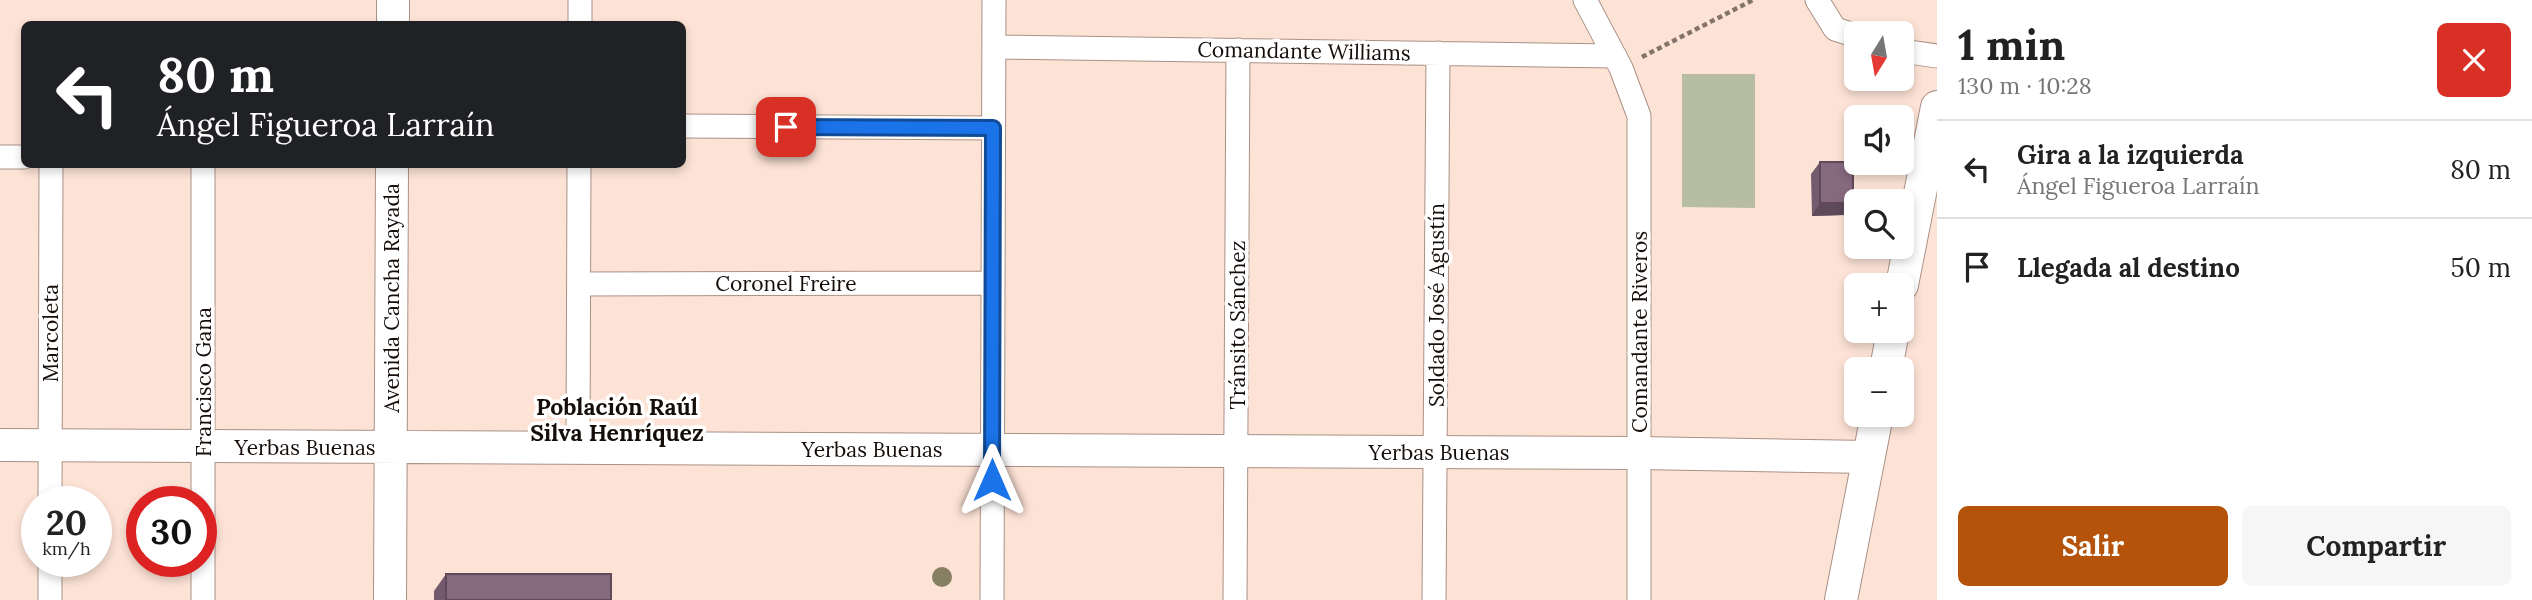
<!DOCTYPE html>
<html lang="es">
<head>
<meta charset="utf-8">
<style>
  :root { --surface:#fff; --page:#f6f6f6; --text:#222; --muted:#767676; --line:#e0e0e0; --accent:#b45309 }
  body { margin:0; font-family:Lora,serif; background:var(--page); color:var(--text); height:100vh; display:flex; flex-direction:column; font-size:26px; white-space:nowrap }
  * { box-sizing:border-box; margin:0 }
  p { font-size:23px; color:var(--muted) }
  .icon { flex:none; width:38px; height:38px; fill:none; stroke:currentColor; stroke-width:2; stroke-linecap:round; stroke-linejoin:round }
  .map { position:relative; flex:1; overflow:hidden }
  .drawer { display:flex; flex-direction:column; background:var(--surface); width:595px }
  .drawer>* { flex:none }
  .top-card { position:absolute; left:21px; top:21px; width:665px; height:147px; border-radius:10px; box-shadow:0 4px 10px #0003; background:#202124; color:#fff; overflow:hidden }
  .needle { width:46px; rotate:191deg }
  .buttons { position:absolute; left:1844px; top:21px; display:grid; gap:14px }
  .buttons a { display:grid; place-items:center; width:70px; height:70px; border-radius:10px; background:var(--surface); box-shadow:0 4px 10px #0003; font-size:35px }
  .speed { position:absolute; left:21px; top:486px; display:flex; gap:14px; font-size:35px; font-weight:700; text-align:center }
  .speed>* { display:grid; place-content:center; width:91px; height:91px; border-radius:50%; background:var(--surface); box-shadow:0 4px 10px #0003; line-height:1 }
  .speed small { font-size:18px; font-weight:400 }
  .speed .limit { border:10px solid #d22; background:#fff; color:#111 }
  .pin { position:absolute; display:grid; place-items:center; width:60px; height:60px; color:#fff; margin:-30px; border-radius:14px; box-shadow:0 4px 10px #0006 }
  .me { position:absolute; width:77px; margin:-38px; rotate:0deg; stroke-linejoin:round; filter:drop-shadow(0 0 5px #0008) }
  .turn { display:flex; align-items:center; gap:24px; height:147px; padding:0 21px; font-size:32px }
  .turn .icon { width:91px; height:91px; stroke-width:2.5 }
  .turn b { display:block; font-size:49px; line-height:60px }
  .round { display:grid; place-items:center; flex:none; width:74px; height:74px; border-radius:10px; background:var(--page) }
  .headline { display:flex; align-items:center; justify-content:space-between; height:119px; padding:0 21px }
  h1 { font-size:42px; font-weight:800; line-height:52px }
  .primary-button { display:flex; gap:14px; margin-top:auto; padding:14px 21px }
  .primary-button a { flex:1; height:80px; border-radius:10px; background:var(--accent); color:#fff; font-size:28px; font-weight:800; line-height:80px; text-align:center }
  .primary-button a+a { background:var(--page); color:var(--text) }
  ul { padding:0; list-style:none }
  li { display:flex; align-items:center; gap:21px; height:98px; padding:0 21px; border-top:2px solid var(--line) }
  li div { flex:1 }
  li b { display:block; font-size:26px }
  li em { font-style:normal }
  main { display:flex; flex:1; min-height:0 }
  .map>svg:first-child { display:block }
  .grass { fill:#b6bda2 }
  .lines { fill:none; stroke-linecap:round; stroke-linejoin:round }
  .street-casing { stroke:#aa9185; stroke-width:25 }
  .secondary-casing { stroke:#aa9185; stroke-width:34 }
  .path { stroke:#83736a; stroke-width:4.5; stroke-dasharray:5 3.5; stroke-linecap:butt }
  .street { stroke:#fff; stroke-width:23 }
  .secondary { stroke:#fff; stroke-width:32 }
  .tree { fill:#877f62 }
  .wall { fill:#745a6d }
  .shaded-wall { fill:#5e4a59 }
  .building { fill:#87697f; stroke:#5e4a59; stroke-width:2 }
  .route-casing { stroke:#114b97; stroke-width:18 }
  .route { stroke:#1a73e8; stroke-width:12 }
  .labels { text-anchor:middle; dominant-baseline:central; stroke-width:7; stroke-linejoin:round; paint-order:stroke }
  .street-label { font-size:21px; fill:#150d09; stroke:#fff }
  .neighbourhood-label { font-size:23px; font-weight:bold; fill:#150d09; stroke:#fff }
</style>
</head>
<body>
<main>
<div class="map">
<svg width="1937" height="600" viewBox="0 0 1937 600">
  <rect width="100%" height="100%" fill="#fde3d6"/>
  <path class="grass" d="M1682 74H1755V208L1682 207Z"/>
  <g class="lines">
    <defs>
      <path id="street" d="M1585 0 1621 68 1639 116V600
        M1817 0 1835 29 1857 36
        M580 24V0
        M994 47 1615 56
        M1902 51 1937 56
        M682 126 993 128
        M0 157H24
        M579 284 993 283
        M578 448 579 164
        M50 502 51 164
        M50 600V562
        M203 600V164
        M992 600 994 0
        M1235 600 1238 50
        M1434 600 1438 53"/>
      <path id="secondary" d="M393 24V0
        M1902 285 1937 107
        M1886 369 1893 331
        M0 445 1639 453 1869 457
        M390 600 392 164
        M1841 600 1877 415"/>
    </defs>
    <use href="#street" class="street-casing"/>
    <use href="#secondary" class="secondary-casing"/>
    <path class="path" d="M1642 57 1753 0"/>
    <use href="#street" class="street"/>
    <use href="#secondary" class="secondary"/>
  </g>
  <circle class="tree" cx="942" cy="577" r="10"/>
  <path class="wall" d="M1820 162 1853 203 1844 215 1812 216 1811 174Z
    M446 574 611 600H434V591Z"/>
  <path class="shaded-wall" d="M1820 203H1853L1844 215 1812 216Z"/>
  <path class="building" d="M1820 162H1853V203H1820Z
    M446 574H611V600H446Z"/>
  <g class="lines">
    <defs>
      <path id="route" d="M786 127 993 128 992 480"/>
    </defs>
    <use href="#route" class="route-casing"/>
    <use href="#route" class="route"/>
  </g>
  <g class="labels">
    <g class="street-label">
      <text transform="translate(1304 51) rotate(1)">Comandante Williams</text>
      <text x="786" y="283">Coronel Freire</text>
      <text transform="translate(391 298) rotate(-90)">Avenida Cancha Rayada</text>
      <text transform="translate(1436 305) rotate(-90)">Soldado José Agustín</text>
      <text transform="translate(1237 325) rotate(-90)">Tránsito Sánchez</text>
      <text transform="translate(1639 332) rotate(-90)">Comandante Riveros</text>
      <text transform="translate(50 333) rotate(-90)">Marcoleta</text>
      <text transform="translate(203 382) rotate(-90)">Francisco Gana</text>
      <text x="305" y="447">Yerbas Buenas</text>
      <text x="872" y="449">Yerbas Buenas</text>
      <text x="1439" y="452">Yerbas Buenas</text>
    </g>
    <g class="neighbourhood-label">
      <text x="617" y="406">Población Raúl<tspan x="617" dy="26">Silva Henríquez</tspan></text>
    </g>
  </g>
</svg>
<div class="buttons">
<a><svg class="needle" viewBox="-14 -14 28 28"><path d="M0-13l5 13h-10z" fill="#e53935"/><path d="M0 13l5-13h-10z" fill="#767676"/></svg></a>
<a><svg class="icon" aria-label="sound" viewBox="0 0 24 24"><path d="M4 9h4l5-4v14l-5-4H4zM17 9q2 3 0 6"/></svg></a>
<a><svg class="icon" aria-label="search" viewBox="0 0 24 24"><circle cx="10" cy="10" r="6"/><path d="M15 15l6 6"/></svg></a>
<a>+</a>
<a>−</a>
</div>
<div class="speed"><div>20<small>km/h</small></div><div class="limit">30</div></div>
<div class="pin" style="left:786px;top:127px;background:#d93025"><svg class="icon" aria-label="arrive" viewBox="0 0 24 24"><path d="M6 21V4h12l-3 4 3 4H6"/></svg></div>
<svg class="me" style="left:992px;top:480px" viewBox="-20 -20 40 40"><path d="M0-17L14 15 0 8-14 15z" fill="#1a73e8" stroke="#fff" stroke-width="4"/></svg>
<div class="top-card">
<div class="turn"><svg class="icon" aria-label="left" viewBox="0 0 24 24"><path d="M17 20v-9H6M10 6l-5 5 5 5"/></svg><div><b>80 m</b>Ángel Figueroa Larraín</div></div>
</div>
</div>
<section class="drawer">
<div class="headline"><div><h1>1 min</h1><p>130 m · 10:28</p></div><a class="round" style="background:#d93025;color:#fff"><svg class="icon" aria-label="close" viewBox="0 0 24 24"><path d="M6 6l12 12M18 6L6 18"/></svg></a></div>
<ul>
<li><svg class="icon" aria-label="left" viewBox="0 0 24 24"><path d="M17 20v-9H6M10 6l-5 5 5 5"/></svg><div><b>Gira a la izquierda</b><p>Ángel Figueroa Larraín</p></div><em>80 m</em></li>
<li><svg class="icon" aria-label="arrive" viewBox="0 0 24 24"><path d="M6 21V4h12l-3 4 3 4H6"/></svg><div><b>Llegada al destino</b></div><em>50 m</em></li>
</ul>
<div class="primary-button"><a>Salir</a><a>Compartir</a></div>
</section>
</main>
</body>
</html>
